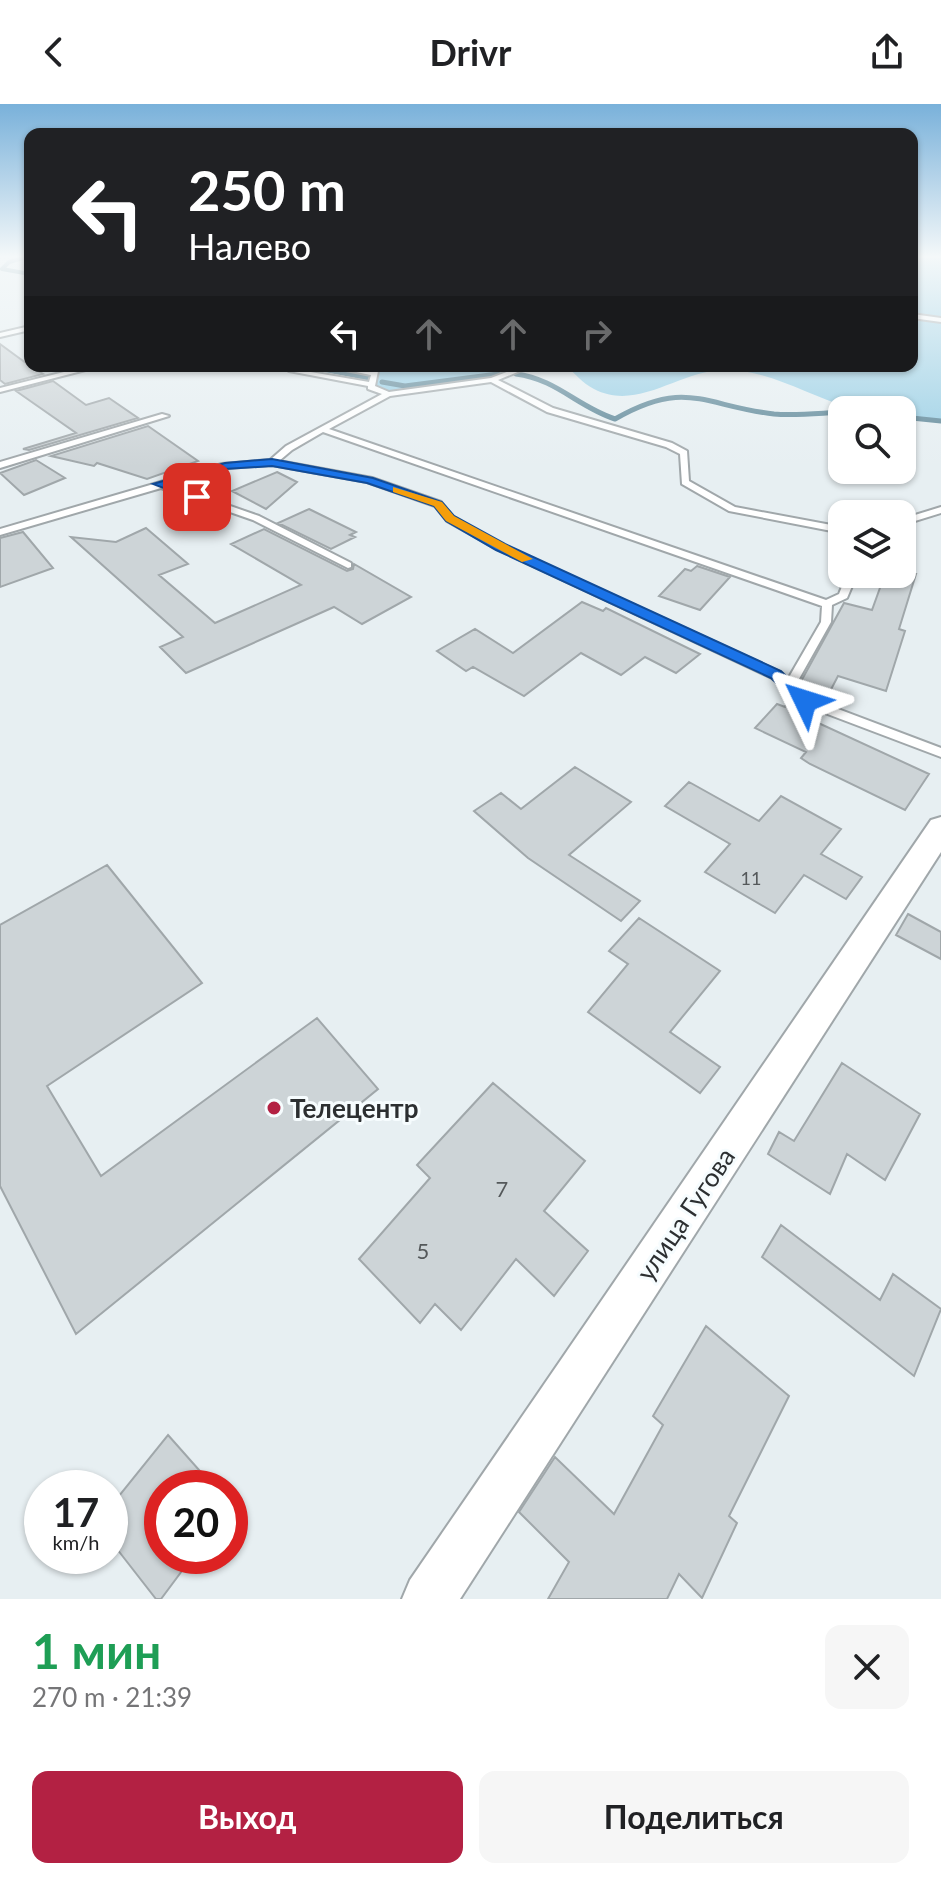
<!DOCTYPE html>
<html lang="ru">
<head>
<meta charset="utf-8">
<style>
  :root { --surface:#fff; --page:#f6f6f6; --text:#202124; --muted:#757577; --accent:#b32143 }
  body { margin:0; font-family:Lato,sans-serif; background:var(--page); color:var(--text); height:100vh; display:flex; flex-direction:column; font-size:30px; white-space:nowrap }
  * { box-sizing:border-box; margin:0 }
  p { font-size:26px; color:var(--muted) }
  .icon { flex:none; width:44px; height:44px; fill:none; stroke:currentColor; stroke-width:2; stroke-linecap:round; stroke-linejoin:round }
  .map { position:relative; height:1495px; overflow:hidden }
  .panel { display:flex; flex-direction:column; background:var(--surface); flex:1 }
  .panel>* { flex:none }
  .guide { position:absolute; left:24px; top:24px; width:894px; height:244px; border-radius:16px; box-shadow:0 2px 6px #0004; background:#202124; color:#fff; overflow:hidden }
  .buttons { position:absolute; left:828px; top:292px; display:grid; gap:16px }
  .buttons a { display:grid; place-items:center; width:88px; height:88px; border-radius:16px; background:var(--surface); box-shadow:0 2px 6px #0004; font-size:40px }
  .speed { position:absolute; left:24px; top:1366px; display:flex; gap:16px; font-size:40px; font-weight:700; text-align:center }
  .speed>* { display:grid; place-content:center; width:104px; height:104px; border-radius:50%; background:var(--surface); box-shadow:0 2px 6px #0004; line-height:1 }
  .speed small { font-size:20px; font-weight:400 }
  .speed .limit { border:12px solid #d22; background:#fff; color:#111 }
  .pin { position:absolute; display:grid; place-items:center; width:68px; height:68px; color:#fff; margin:-34px; border-radius:16px; box-shadow:0 4px 12px #0006 }
  .me { position:absolute; width:88px; margin:-44px; rotate:311deg; stroke-linejoin:round; filter:drop-shadow(0 0 6px #0008) }
  .turn { display:flex; align-items:center; gap:28px; height:168px; padding:0 32px; font-size:36px }
  .turn .icon { width:104px; height:104px; stroke-width:2.5 }
  .turn b { display:block; font-size:56px; line-height:68px }
  .lanes { display:flex; align-items:center; height:76px; padding:0 32px; background:#0003; justify-content:center; gap:40px; direction:ltr }
  .lanes .off { opacity:.35 }
  .round { display:grid; place-items:center; flex:none; width:84px; height:84px; border-radius:16px; background:var(--page) }
  .summary { display:flex; align-items:center; justify-content:space-between; height:136px; padding:0 32px }
  h1 { font-size:48px; font-weight:700; line-height:60px; color:#1e9e55 }
  .action { display:flex; gap:16px; margin-top:auto; padding:16px 32px }
  .action a { flex:1; height:92px; border-radius:16px; background:var(--accent); color:#fff; font-size:32px; font-weight:700; line-height:92px; text-align:center }
  .action a+a { background:var(--page); color:var(--text) }
  header { display:flex; justify-content:space-between; align-items:center; height:104px; padding:0 32px; background:var(--surface); font-size:36px; font-weight:700 }
  .map>svg:first-child { display:block }
  .green { fill:#99cfe5 }
  .lines { fill:none; stroke-linecap:round; stroke-linejoin:round }
  .stream-far1 { stroke:#5e8798; stroke-width:4 }
  .stream { stroke:#5e8798; stroke-width:5 }
  .building { fill:#cdd4d7; stroke:#a0a7aa; stroke-width:2 }
  .lane-casing { stroke:#a0a7aa; stroke-width:4 }
  .street-casing { stroke:#a0a7aa; stroke-width:4 }
  .lane { fill:#fff; fill-rule:evenodd }
  .street { fill:#fff; fill-rule:evenodd }
  .route { fill:#1a73e8; stroke:#114b97; stroke-width:2 }
  .slow { fill:#f59e0b }
  .poi-dot { fill:#b32143; stroke:#f6fcfe; stroke-width:3 }
  .labels { text-anchor:middle; dominant-baseline:central; stroke-width:6; stroke-linejoin:round; paint-order:stroke }
  .number-label { font-size:18px; fill:#54585a }
  .near-number-label { font-size:22px; fill:#54585a }
  .near-poi-label { font-size:26px; font-weight:bold; fill:#2c2f31; stroke:#f6fcfe; text-anchor:start }
  .near-street-label { font-size:26px; fill:#2c2f31; stroke:#f6fcfe }
</style>
</head>
<body>
<header><svg class="icon" aria-label="back" viewBox="0 0 24 24"><path d="M15 5l-7 7 7 7"/></svg>Drivr<svg class="icon" aria-label="share" viewBox="0 0 24 24"><path d="M12 15V3M7 8l5-5 5 5M5 13v7h14v-7"/></svg></header>
<div class="map">
<svg width="941" height="1495" viewBox="0 0 941 1495">
  <rect width="100%" height="100%" fill="#e7eff2"/>
  <path class="green" d="M912 154H941V317L902 313V306C884 306 865 308 847 303 807 291 767 265 724 266 680 266 638 308 594 285 582 279 576 270 566 262H912Z
    M330 262H528C489 277 410 299 371 283L375 270Z"/>
  <g class="lines">
    <path class="stream-far1" d="M23 154 9 158 2 165 30 170
      M307 262 316 264"/>
    <path class="stream" d="M307 262 369 274
      M516 270C556 275 578 303 615 315 686 274 704 302 774 310 796 312 820 309 842 308
      M382 278 405 282 498 270
      M902 313 941 317"/>
  </g>
  <path class="building" d="M0 240 30 262 43 270 5 280 0 276Z
    M53 277 86 301 109 294 138 314 29 346 23 345 76 329 16 287Z
    M148 322 198 357 147 375 97 359 94 362 51 352Z
    M36 356 65 374 24 391 0 369Z
    M277 368 297 378 266 405 232 387Z
    M309 405 356 428 350 431 355 433 331 445 278 419Z
    M146 424 188 460 159 471 215 519 301 481 231 440 264 425 347 467 353 465 354 460 411 493 362 520 334 503 186 569 160 543 183 533 71 433 116 438Z
    M23 428 53 464 0 483V434Z
    M697 462 730 473 700 506 659 492 685 465 691 467Z
    M885 470H916L899 525 905 527 886 587 838 572 825 597 811 591 799 581 844 499 872 506Z
    M582 498 603 507 606 504 700 550 676 569 645 553 621 571 581 549 524 592 473 563 466 567 437 547 475 525 513 549Z
    M790 594 818 610 814 617 929 670 905 706 810 660 801 654 806 648 755 624 777 600 785 603Z
    M575 663 631 698 569 751 640 797 621 817 528 754 474 707 501 689 521 705Z
    M689 678 759 717 781 692 841 725 821 750 862 773 846 795 804 771 775 809 705 768 730 740 665 702Z
    M107 761 202 879 47 982 101 1072 317 914 378 985 76 1230 0 1082V821Z
    M908 810 941 828V855L896 831Z
    M639 814 720 867 670 928 720 963 700 989 588 908 628 860 609 847Z
    M842 959 920 1010 885 1076 847 1050 830 1090 768 1050 779 1028 794 1037Z
    M493 979 585 1057 544 1107 588 1147 554 1192 516 1155 461 1226 435 1200 420 1219 359 1155 430 1074 417 1061Z
    M781 1121 880 1196 893 1170 941 1205 914 1272 762 1153Z
    M706 1222 789 1292 729 1412 737 1419 702 1494 679 1470 667 1495H548L569 1458 519 1408 555 1353 614 1410 663 1321 653 1312Z
    M168 1331 215 1384H162V1452H193L161 1495H156L110 1436V1403Z"/>
  <g class="lines">
    <defs>
      <path id="lane" d="M912 210 941 214V218L912 214Z
        M30 222V226L0 233V229Z
        M88 262H101L0 288V284Z
        M326 262H344L378 267 375 282 389 288 491 274 522 262H532L498 276 553 304 672 339 687 347 689 377 735 403 842 423V429L729 407 682 380 680 350 666 343 547 308 491 278 390 292 329 325 826 496 839 490 847 470H857L847 494 832 501 831 518 795 582 809 594 941 644V653L801 600 772 574 497 445 447 417 435 402 367 378 272 361 226 364 170 381 259 412 351 459V463L348 464 253 416 161 384 0 431V425L222 360 270 356 286 342 382 290 368 285V282L289 267 293 265 369 278 371 271ZM323 328 822 502 821 518 788 575 780 568 503 441 453 413 441 398 372 374 279 357 292 346Z
        M162 310 169 312 0 364V358Z
        M941 403V409L902 421V415Z"/>
      <path id="street" d="M941 713V748L460 1495H402L410 1476 931 716Z"/>
    </defs>
    <use href="#lane" class="lane-casing"/>
    <use href="#street" class="street-casing"/>
    <use href="#lane" class="lane"/>
    <use href="#street" class="street"/>
  </g>
  <linearGradient id="sky" x2="0" y2="1"><stop stop-color="#79b1da"/><stop offset="0.42" stop-color="#f4f8f9"/><stop offset="1" stop-color="#f4f8f9" stop-opacity="0"/></linearGradient>
  <rect width="941" height="363" fill="url(#sky)"/>
  <path class="route" d="M272 355 373 374 442 398 454 412 505 440 781 567 812 597 810 600H799L771 574 496 446 446 417 434 402 367 379 272 362 225 365 170 380 201 391 197 397 153 380 225 359Z"/>
  <path class="slow" d="M393 383 442 398 454 412 533 455 522 458 446 417 434 402 393 388Z"/>
  <circle class="poi-dot" cx="274" cy="1004" r="8"/>
  <g class="labels">
    <g class="number-label">
      <text x="751" y="774">11</text>
    </g>
    <g class="near-number-label">
      <text x="502" y="1084">7</text>
      <text x="423" y="1146">5</text>
    </g>
    <g class="near-poi-label">
      <text x="290" y="1004">Телецентр</text>
    </g>
    <g class="near-street-label">
      <text transform="translate(685 1110) rotate(-56)">улица Гугова</text>
    </g>
  </g>
</svg>
<div class="buttons">
<a><svg class="icon" aria-label="search" viewBox="0 0 24 24"><circle cx="10" cy="10" r="6"/><path d="M15 15l6 6"/></svg></a>
<a><svg class="icon" aria-label="layers" viewBox="0 0 24 24"><path d="M12 4l9 5-9 5-9-5zM3 14l9 5 9-5"/></svg></a>
</div>
<div class="speed"><div>17<small>km/h</small></div><div class="limit">20</div></div>
<div class="pin" style="left:197px;top:393px;background:#d93025"><svg class="icon" aria-label="arrive" viewBox="0 0 24 24"><path d="M6 21V4h12l-3 4 3 4H6"/></svg></div>
<svg class="me" style="left:805px;top:597px" viewBox="-20 -20 40 40"><path d="M0-17L14 15 0 8-14 15z" fill="#1a73e8" stroke="#fff" stroke-width="4"/></svg>
<div class="guide">
<div class="turn"><svg class="icon" aria-label="left" viewBox="0 0 24 24"><path d="M17 20v-9H6M10 6l-5 5 5 5"/></svg><div><b>250 m</b>Налево</div></div>
<div class="lanes"><svg class="icon" aria-label="left" viewBox="0 0 24 24"><path d="M17 20v-9H6M10 6l-5 5 5 5"/></svg><svg class="icon off" aria-label="ahead" viewBox="0 0 24 24"><path d="M12 20V5M6 11l6-6 6 6"/></svg><svg class="icon off" aria-label="ahead" viewBox="0 0 24 24"><path d="M12 20V5M6 11l6-6 6 6"/></svg><svg class="icon off" aria-label="right" viewBox="0 0 24 24"><path d="M7 20v-9h11M14 6l5 5-5 5"/></svg></div>
</div>
</div>
<section class="panel">
<div class="summary"><div><h1>1 мин</h1><p>270 m · 21:39</p></div><a class="round"><svg class="icon" aria-label="close" viewBox="0 0 24 24"><path d="M6 6l12 12M18 6L6 18"/></svg></a></div>
<div class="action"><a>Выход</a><a>Поделиться</a></div>
</section>
</body>
</html>
